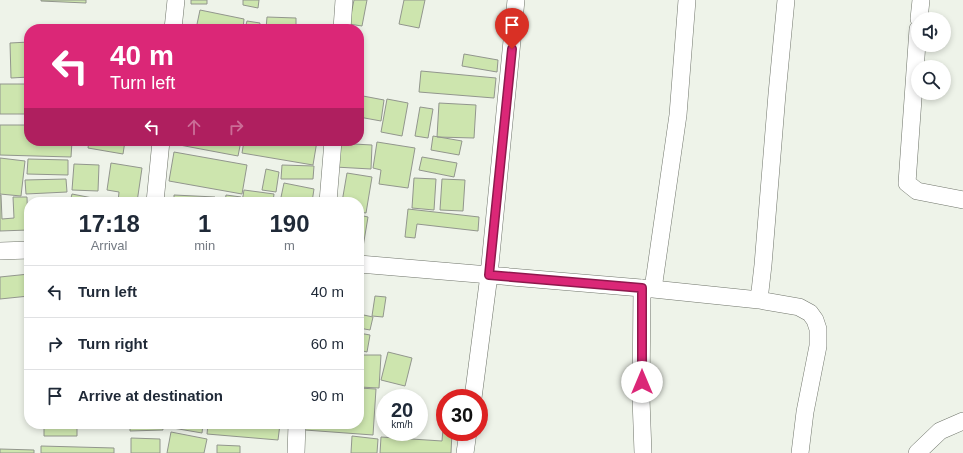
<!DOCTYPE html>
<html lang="en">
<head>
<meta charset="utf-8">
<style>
  :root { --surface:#fff; --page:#f6f6f7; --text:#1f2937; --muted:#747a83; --line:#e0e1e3 }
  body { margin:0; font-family:Arial,sans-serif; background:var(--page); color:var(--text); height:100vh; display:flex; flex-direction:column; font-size:15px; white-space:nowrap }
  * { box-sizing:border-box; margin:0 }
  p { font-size:13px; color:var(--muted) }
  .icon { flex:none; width:22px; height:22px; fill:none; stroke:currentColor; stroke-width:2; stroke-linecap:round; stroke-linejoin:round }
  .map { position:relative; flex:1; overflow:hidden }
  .details { position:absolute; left:24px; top:197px; width:340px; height:232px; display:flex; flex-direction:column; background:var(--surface); border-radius:16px; box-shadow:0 2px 6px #0003 }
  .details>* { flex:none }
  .guide { position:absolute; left:24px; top:24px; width:340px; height:122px; border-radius:16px; box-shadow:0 2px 6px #0003; background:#db2777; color:#fff; overflow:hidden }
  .buttons { position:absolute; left:911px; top:12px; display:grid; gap:8px }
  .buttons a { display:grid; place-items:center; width:40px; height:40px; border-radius:50%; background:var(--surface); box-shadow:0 2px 6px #0003; font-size:20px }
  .speed { position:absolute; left:376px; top:389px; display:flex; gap:8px; font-size:20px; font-weight:700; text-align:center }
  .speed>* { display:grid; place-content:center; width:52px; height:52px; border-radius:50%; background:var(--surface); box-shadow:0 2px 6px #0003; line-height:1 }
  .speed small { font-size:10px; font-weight:400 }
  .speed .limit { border:6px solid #d22; background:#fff; color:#111 }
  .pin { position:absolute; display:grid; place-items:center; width:34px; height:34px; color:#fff; margin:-41px -17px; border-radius:50% 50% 50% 0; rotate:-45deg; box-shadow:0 0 4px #0007 }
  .pin .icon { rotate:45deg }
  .me { position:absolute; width:44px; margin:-22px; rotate:0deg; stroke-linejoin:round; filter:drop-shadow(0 0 3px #0008) }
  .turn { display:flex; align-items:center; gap:14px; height:84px; padding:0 20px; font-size:18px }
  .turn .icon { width:52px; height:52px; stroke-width:2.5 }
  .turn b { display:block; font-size:28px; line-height:34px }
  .lanes { display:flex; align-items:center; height:38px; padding:0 20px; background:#0003; justify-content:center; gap:20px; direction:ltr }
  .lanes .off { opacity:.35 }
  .eta { display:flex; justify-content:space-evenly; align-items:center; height:68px; text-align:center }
  .eta b { font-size:24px; font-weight:800; line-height:28px }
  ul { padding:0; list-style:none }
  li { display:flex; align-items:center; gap:12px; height:52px; padding:0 20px; border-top:1px solid var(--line) }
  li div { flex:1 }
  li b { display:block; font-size:15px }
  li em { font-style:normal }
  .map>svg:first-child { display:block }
  .building { fill:#cde5ae; stroke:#92968d }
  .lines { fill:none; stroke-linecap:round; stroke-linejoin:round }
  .minor-casing { stroke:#70756b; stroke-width:18 }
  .minor { stroke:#fff; stroke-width:17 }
  .route-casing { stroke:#8e194d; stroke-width:10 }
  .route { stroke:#db2777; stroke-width:7 }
</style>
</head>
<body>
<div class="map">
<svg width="963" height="453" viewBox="0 0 963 453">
  <rect width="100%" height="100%" fill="#eef3e9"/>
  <path class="building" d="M41 0H86V3L41 1Z
    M191 0H207V4H191Z
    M243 0H259L258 8 243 5Z
    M354 0H367L362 26 349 24Z
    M404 0H425L419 28 399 24Z
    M200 10 244 19 243 29H196Z
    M267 17 296 18V29H266Z
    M247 21 260 23 259 29H245Z
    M29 42V77L11 78 10 43Z
    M464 54 498 60 497 72 462 66Z
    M421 71 496 78 494 98 419 92Z
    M0 84H29V114H0Z
    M363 96 384 100 381 121 359 117Z
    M387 99 408 103 402 136 381 132Z
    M439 103 476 105 474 138 437 137Z
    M420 107 433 109 428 138 415 136Z
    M0 125H29V141H72L71 157 0 155Z
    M433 136 462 141 459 155 431 150Z
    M89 141H125L123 154 88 148Z
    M169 141H241L238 156 169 143Z
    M244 141H317L313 165 242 153Z
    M377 142 415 148 408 188 379 184 381 170 373 168Z
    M336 143 372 145 371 169 335 167Z
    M174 152 247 165 242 194 169 181Z
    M422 157 457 163 454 177 419 170Z
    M0 158 25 161 21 196 0 194Z
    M28 159 68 160V175L27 174Z
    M111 163 142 168 137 202H118L119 192 107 190Z
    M74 164 99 165 98 191 72 190Z
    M282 165 314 166 313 179H281Z
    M266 169 279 172 276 192 262 190Z
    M347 173 372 177 366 213 359 212V202H342Z
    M414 178 436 179 434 210 412 208Z
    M66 179 67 192 26 194 25 180Z
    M442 179 465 180 463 211 440 210Z
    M284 183 314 189 312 202H280Z
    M244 190 274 194 273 202H242Z
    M72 194 108 201V202H70Z
    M0 195H1L2 219 14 218 13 197H27L28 230 0 231Z
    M174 195 215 197V202H174Z
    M226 195 241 197 240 202H225Z
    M408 209 479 217 478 231 417 224 415 238 405 237Z
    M359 215 368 217 363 247 359 246Z
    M29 274V296L0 299V277Z
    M359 292H361L360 311H359Z
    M375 296 386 297 383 317 372 316Z
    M359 314 373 317 370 330 359 328Z
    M359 333 370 335 367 352 359 350Z
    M388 352 412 358 405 386 381 380Z
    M360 355H381L379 388 359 387Z
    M359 388 376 389 373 435 305 430 306 424H359Z
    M44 424H77V436H44Z
    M130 424H162L163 430 130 431Z
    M173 424H203L202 433 173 428Z
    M208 424H280L278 440 207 434Z
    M443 429H445V432H452L451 453H380L381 437 442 441Z
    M171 432 207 439 204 453H167Z
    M352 436 378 439 377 453H351Z
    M131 438 160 439V453H131Z
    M217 445 240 446V453H217Z
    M41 446 114 448V453H41Z
    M0 449 34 450V453H0Z"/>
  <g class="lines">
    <defs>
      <path id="minor" d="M919 19 921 0
        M173 29 176 0
        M342 29 344 0
        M918 29 907 183 917 191 963 200
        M155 202 161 141
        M328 202 333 141
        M0 251 29 250
        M359 264 653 289 759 300 799 307 810 313 815 320 818 329V346L805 412 800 453
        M642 288 641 398 643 453
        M653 289 678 115 687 0
        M759 300 763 265 777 94 786 0
        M473 398 489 275 516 0
        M296 453 297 424
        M465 453 468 432
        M917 453 940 431 963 421"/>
    </defs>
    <use href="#minor" class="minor-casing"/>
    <use href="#minor" class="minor"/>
  </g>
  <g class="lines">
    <defs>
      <path id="route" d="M512 49 489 275 642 288V382"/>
    </defs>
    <use href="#route" class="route-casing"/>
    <use href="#route" class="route"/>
  </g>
</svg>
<div class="buttons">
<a><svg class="icon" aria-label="sound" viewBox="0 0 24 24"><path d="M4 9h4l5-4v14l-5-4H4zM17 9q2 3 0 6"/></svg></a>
<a><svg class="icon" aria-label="search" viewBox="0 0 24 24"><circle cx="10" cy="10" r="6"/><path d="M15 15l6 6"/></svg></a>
</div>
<div class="speed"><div>20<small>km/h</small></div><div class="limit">30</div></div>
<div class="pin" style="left:512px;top:49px;background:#d93025"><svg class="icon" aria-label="arrive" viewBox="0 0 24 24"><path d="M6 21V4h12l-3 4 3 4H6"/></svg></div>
<svg class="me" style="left:642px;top:382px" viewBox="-20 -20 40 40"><circle r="19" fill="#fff"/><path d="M0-13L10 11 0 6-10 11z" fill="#db2777"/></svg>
<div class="guide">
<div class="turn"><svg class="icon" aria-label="left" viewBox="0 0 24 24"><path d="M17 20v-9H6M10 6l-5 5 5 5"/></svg><div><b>40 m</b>Turn left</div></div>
<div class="lanes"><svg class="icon" aria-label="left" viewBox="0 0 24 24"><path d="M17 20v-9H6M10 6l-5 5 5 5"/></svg><svg class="icon off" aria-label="ahead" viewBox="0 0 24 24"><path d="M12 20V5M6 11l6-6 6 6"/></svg><svg class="icon off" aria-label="right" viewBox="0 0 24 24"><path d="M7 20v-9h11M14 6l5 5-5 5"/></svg></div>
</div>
<section class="details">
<div class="eta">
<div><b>17:18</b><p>Arrival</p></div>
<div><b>1</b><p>min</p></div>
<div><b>190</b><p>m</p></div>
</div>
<ul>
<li><svg class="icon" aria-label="left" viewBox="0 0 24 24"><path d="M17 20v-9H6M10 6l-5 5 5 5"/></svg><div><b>Turn left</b></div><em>40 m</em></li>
<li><svg class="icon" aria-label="right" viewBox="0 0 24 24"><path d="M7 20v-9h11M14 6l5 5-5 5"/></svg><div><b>Turn right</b></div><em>60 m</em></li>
<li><svg class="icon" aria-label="arrive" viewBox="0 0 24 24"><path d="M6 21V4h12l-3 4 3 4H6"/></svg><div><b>Arrive at destination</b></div><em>90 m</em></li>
</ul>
</section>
</div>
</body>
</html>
